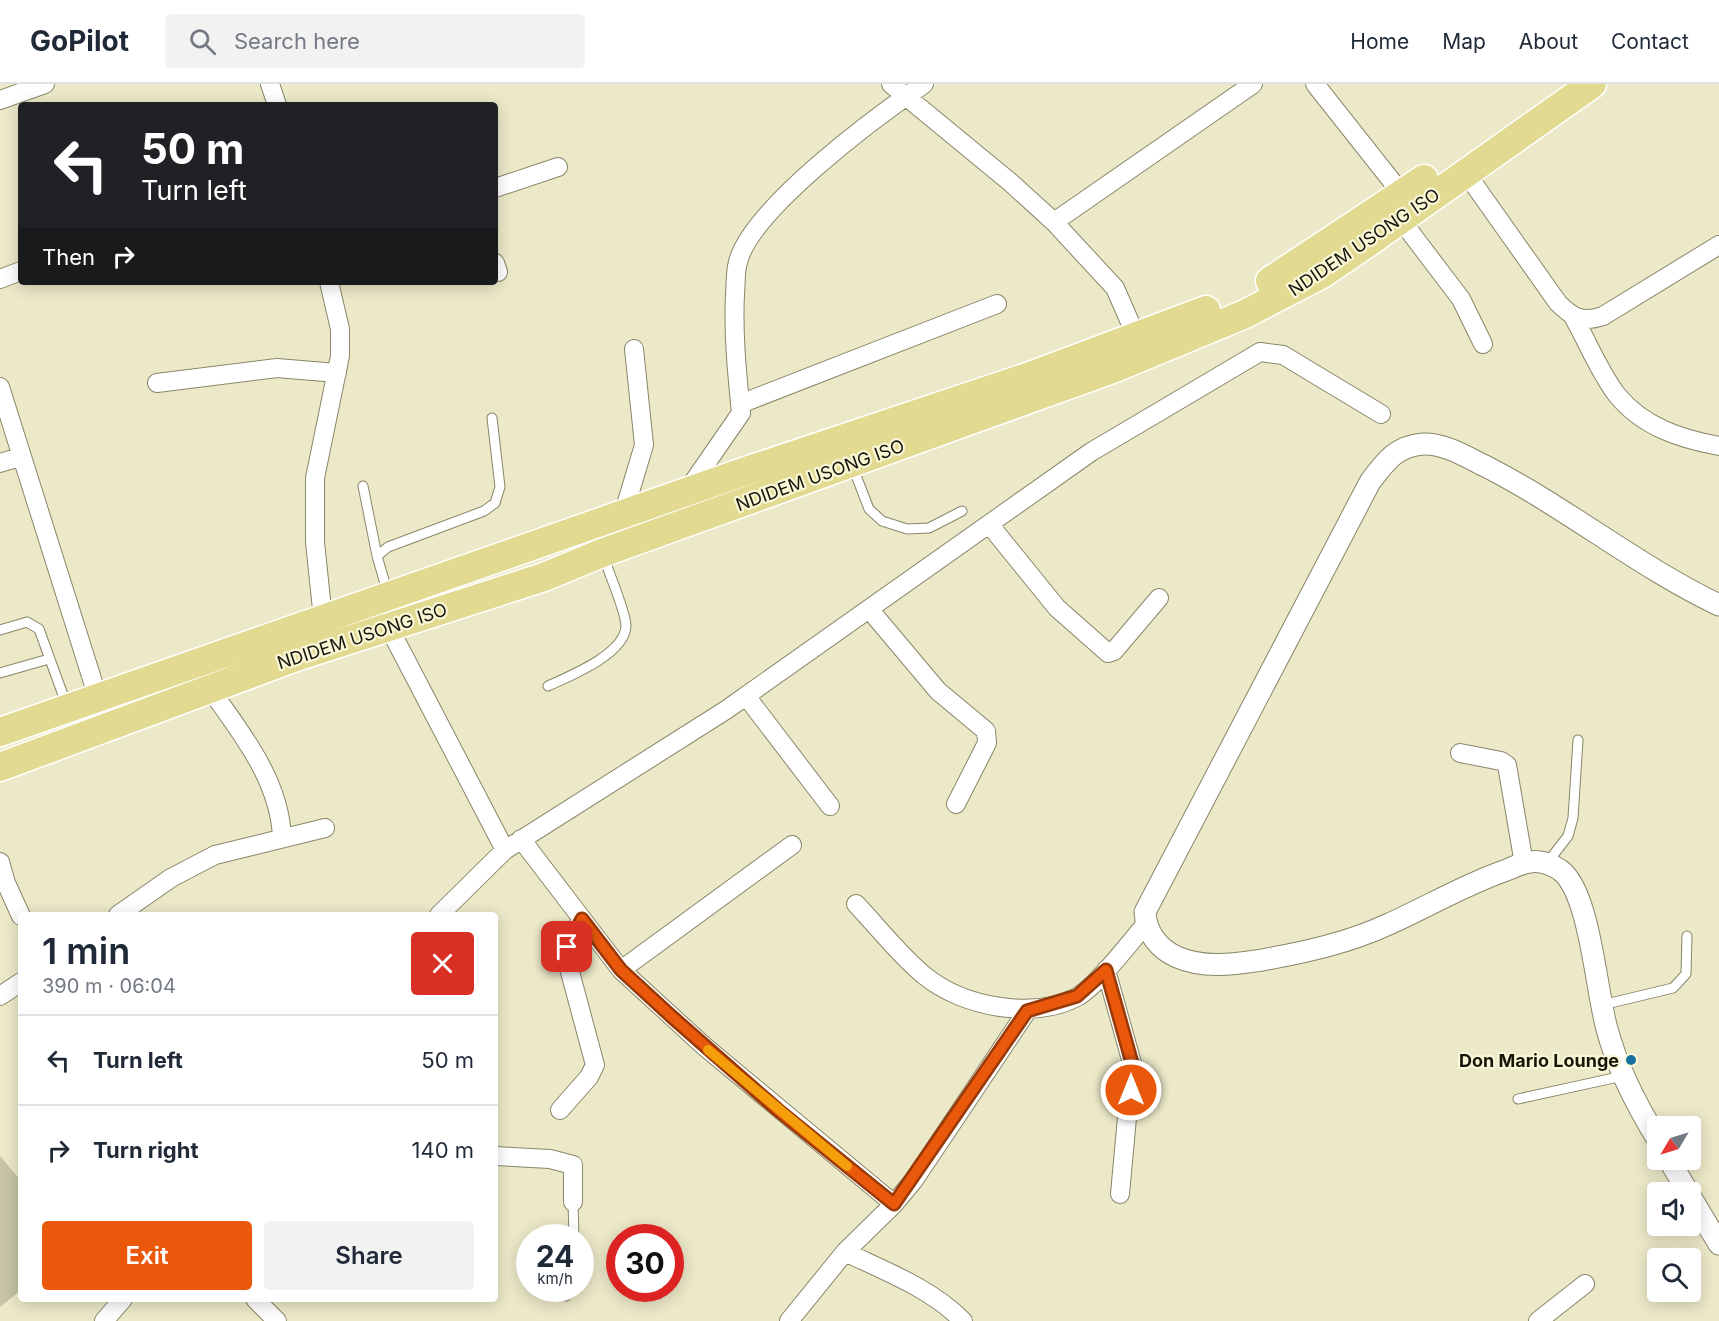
<!DOCTYPE html>
<html lang="en">
<head>
<meta charset="utf-8">
<style>
  :root { --surface:#fff; --page:#f2f2f3; --text:#1f2937; --muted:#747a83; --line:#e0e1e3; --accent:#ea580c }
  body { margin:0; font-family:Inter,sans-serif; background:var(--page); color:var(--text); height:100vh; display:flex; flex-direction:column; font-size:22px; white-space:nowrap }
  * { box-sizing:border-box; margin:0 }
  p { font-size:20px; color:var(--muted) }
  .icon { flex:none; width:33px; height:33px; fill:none; stroke:currentColor; stroke-width:2; stroke-linecap:round; stroke-linejoin:round }
  .map { position:relative; flex:1; overflow:hidden }
  .panel { position:absolute; left:18px; top:828px; width:480px; height:390px; display:flex; flex-direction:column; background:var(--surface); border-radius:6px; box-shadow:0 3px 15px #0003 }
  .panel>* { flex:none }
  .banner { position:absolute; left:18px; top:18px; width:480px; height:183px; border-radius:6px; box-shadow:0 3px 15px #0003; background:#202124; color:#fff; overflow:hidden }
  .needle { width:39px; rotate:232deg }
  .buttons { position:absolute; left:1647px; top:1032px; display:grid; gap:12px }
  .buttons a { display:grid; place-items:center; width:54px; height:54px; border-radius:6px; background:var(--surface); box-shadow:0 3px 15px #0003; font-size:30px }
  .speed { position:absolute; left:516px; top:1140px; display:flex; gap:12px; font-size:30px; font-weight:700; text-align:center }
  .speed>* { display:grid; place-content:center; width:78px; height:78px; border-radius:50%; background:var(--surface); box-shadow:0 3px 15px #0003; line-height:1 }
  .speed small { font-size:15px; font-weight:400 }
  .speed .limit { border:9px solid #d22; background:#fff; color:#111 }
  .pin { position:absolute; display:grid; place-items:center; width:51px; height:51px; color:#fff; margin:-26px; border-radius:12px; box-shadow:0 3px 9px #0006 }
  .me { position:absolute; width:66px; margin:-33px; rotate:0deg; stroke-linejoin:round; filter:drop-shadow(0 0 4px #0008) }
  .turn { display:flex; align-items:center; gap:21px; height:126px; padding:0 24px; font-size:27px }
  .turn .icon { width:78px; height:78px; stroke-width:2.5 }
  .turn b { display:block; font-size:42px; line-height:51px }
  .then { display:flex; align-items:center; height:57px; padding:0 24px; background:#0003; gap:12px; font-size:22px }
  .round { display:grid; place-items:center; flex:none; width:63px; height:63px; border-radius:6px; background:var(--page) }
  .head { display:flex; align-items:center; justify-content:space-between; height:102px; padding:0 24px }
  h1 { font-size:36px; font-weight:600; line-height:45px }
  .button { display:flex; gap:12px; margin-top:auto; padding:12px 24px }
  .button a { flex:1; height:69px; border-radius:6px; background:var(--accent); color:#fff; font-size:24px; font-weight:600; line-height:69px; text-align:center }
  .button a+a { background:var(--page); color:var(--text) }
  ul { padding:0; list-style:none }
  li { display:flex; align-items:center; gap:18px; height:90px; padding:0 24px; border-top:2px solid var(--line) }
  li div { flex:1 }
  li b { display:block; font-size:22px }
  li em { font-style:normal }
  header { display:flex; align-items:center; gap:36px; box-sizing:border-box; height:84px; padding:0 30px; background:var(--surface); border-bottom:2px solid var(--line) }
  header strong { font-size:28px }
  nav { display:flex; gap:33px; margin-inline-start:auto; font-size:21px }
  .search { width:420px; height:54px; background:var(--page); display:flex; align-items:center; gap:15px; box-sizing:border-box; padding:0 21px; border-radius:6px; color:var(--muted); font-size:22px }
  .map>svg:first-child { display:block }
  .building { fill:#c6c4a4 }
  .lines { fill:none; stroke-linecap:round; stroke-linejoin:round }
  .service-casing { stroke:#898669; stroke-width:11 }
  .minor-casing { stroke:#898669; stroke-width:20 }
  .tertiary-casing { stroke:#898669; stroke-width:23 }
  .trunk-casing { stroke:#fff; stroke-width:31 }
  .service { stroke:#fff; stroke-width:9 }
  .minor { stroke:#fff; stroke-width:18 }
  .tertiary { stroke:#fff; stroke-width:21 }
  .trunk { stroke:#e2da90; stroke-width:28 }
  .route-casing { stroke:#983908; stroke-width:15 }
  .route { stroke:#ea580c; stroke-width:10 }
  .slow { stroke:#f59e0b; stroke-width:10 }
  .poi-dot { fill:#1772a1; stroke:#f9f7d6; stroke-width:2 }
  .labels { text-anchor:middle; dominant-baseline:central; stroke-width:4.5; stroke-linejoin:round; paint-order:stroke }
  .street-label { font-size:18px; fill:#17160b; stroke:#f9f7d6 }
  .poi-label { font-size:18px; font-weight:bold; fill:#17160b; stroke:#f9f7d6; text-anchor:end }
</style>
</head>
<body>
<header>
<strong>GoPilot</strong>
<div class="search"><svg class="icon" aria-label="search" viewBox="0 0 24 24"><circle cx="10" cy="10" r="6"/><path d="M15 15l6 6"/></svg>Search here</div>
<nav><a>Home</a><a>Map</a><a>About</a><a>Contact</a></nav>
</header>
<div class="map">
<svg width="1719" height="1237" viewBox="0 0 1719 1237">
  <rect width="100%" height="100%" fill="#ece9c9"/>
  <path class="building" d="M0 1072 21 1097V1206L0 1223Z"/>
  <g class="lines">
    <defs>
      <path id="service" d="M852 381 869 425 882 437 907 445 929 444 962 427
        M363 402 377 472
        M388 510 377 472 388 463 484 427 495 419 500 403 492 334
        M0 546 27 538 39 545 67 622
        M0 589 49 575
        M548 602C570 592 625 570 626 542 626 528 608 487 603 471
        M1547 779 1568 752 1573 734 1578 656
        M1602 921 1673 904 1686 890 1687 852
        M1518 1015 1623 992
        M573 1118 574 1154
        M566 1212 569 1204"/>
      <path id="minor" d="M270 0 277 21
        M891 0 1010 98 1054 138 1115 204 1136 252
        M1315 0 1402 110
        M0 16 45 0
        M1466 89 1558 219C1573 234 1582 239 1603 232L1719 161
        M495 104 558 83
        M1401 136 1461 215 1483 260
        M1054 138 1253 0
        M495 179 498 188
        M0 195 21 187
        M1574 234C1588 259 1600 289 1617 311 1643 343 1681 355 1719 362
        M157 299 277 284 337 289
        M0 303 98 614
        M740 320 997 220
        M0 379 20 373
        M687 407 741 329C737 289 733 250 735 210 736 200 735 188 738 178 751 125 877 32 924 0
        M623 431 644 361 634 265
        M989 440 1057 524 1108 569 1114 567 1159 514
        M869 525 938 607 986 647 987 659 956 720
        M323 535 315 458V394L340 272V245L329 198
        M385 536 505 766
        M210 605C242 650 280 697 282 754
        M746 612 830 722
        M1460 669 1501 677 1507 681 1524 780
        M521 755 621 886 704 962 894 1120
        M0 778 6 799 21 832
        M856 820C878 843 900 872 925 892 963 923 1033 936 1077 913 1097 902 1130 858 1146 840
        M118 831 171 794 215 771 325 744
        M439 831 505 766 726 626 1091 368 1260 268 1283 271 1381 330
        M621 886 792 761
        M1106 886 1132 979 1120 1110
        M0 912 21 898
        M560 1026 589 993 595 981 566 873 570 854 582 835
        M495 1072 550 1075 573 1081V1118
        M845 1168C885 1187 932 1205 963 1237
        M255 1215 277 1237
        M104 1237 123 1215
        M789 1237 845 1168 894 1120 914 1096 1027 927
        M1538 1237 1585 1200"/>
      <path id="tertiary" d="M1658 1056C1637 1022 1617 983 1607 945 1596 907 1590 807 1560 786 1551 780 1541 776 1530 778 1521 779 1512 784 1504 787 1464 801 1427 823 1389 840 1348 859 1306 868 1262 876 1235 880 1204 885 1177 873 1159 865 1146 849 1145 828L1370 398C1385 378 1396 362 1423 360 1445 359 1468 374 1487 383 1567 424 1639 483 1719 521
        M1669 1076 1688 1108
        M1690 1112 1719 1160"/>
      <path id="trunk" d="M1270 197 1424 95
        M0 648 749 386 1030 292 1206 226
        M0 683 296 573 544 493 602 469 1115 284 1245 230 1322 190 1366 160 1592 0"/>
    </defs>
    <use href="#service" class="service-casing"/>
    <use href="#minor" class="minor-casing"/>
    <use href="#tertiary" class="tertiary-casing"/>
    <use href="#trunk" class="trunk-casing"/>
    <use href="#service" class="service"/>
    <use href="#minor" class="minor"/>
    <use href="#tertiary" class="tertiary"/>
    <use href="#trunk" class="trunk"/>
  </g>
  <g class="lines">
    <defs>
      <path id="route" d="M567 863 582 835 621 886 671 932 778 1026 894 1120 1027 927 1077 912 1106 886 1132 979 1131 1006"/>
    </defs>
    <use href="#route" class="route-casing"/>
    <use href="#route" class="route"/>
    <path class="slow" d="M708 966 847 1082"/>
  </g>
  <circle class="poi-dot" cx="1631" cy="976" r="6"/>
  <g class="labels">
    <g class="street-label">
      <text transform="translate(1364 158) rotate(-34)">NDIDEM USONG ISO</text>
      <text transform="translate(820 391) rotate(-20)">NDIDEM USONG ISO</text>
      <text transform="translate(362 552) rotate(-18)">NDIDEM USONG ISO</text>
    </g>
    <g class="poi-label">
      <text x="1619" y="976">Don Mario Lounge</text>
    </g>
  </g>
</svg>
<div class="buttons">
<a><svg class="needle" viewBox="-14 -14 28 28"><path d="M0-13l5 13h-10z" fill="#e53935"/><path d="M0 13l5-13h-10z" fill="#747a83"/></svg></a>
<a><svg class="icon" aria-label="sound" viewBox="0 0 24 24"><path d="M4 9h4l5-4v14l-5-4H4zM17 9q2 3 0 6"/></svg></a>
<a><svg class="icon" aria-label="search" viewBox="0 0 24 24"><circle cx="10" cy="10" r="6"/><path d="M15 15l6 6"/></svg></a>
</div>
<div class="speed"><div>24<small>km/h</small></div><div class="limit">30</div></div>
<div class="pin" style="left:567px;top:863px;background:#d93025"><svg class="icon" aria-label="arrive" viewBox="0 0 24 24"><path d="M6 21V4h12l-3 4 3 4H6"/></svg></div>
<svg class="me" style="left:1131px;top:1006px" viewBox="-20 -20 40 40"><circle r="17" fill="#ea580c" stroke="#fff" stroke-width="3"/><path d="M0-11L8 9 0 5-8 9z" fill="#fff"/></svg>
<div class="banner">
<div class="turn"><svg class="icon" aria-label="left" viewBox="0 0 24 24"><path d="M17 20v-9H6M10 6l-5 5 5 5"/></svg><div><b>50 m</b>Turn left</div></div>
<div class="then">Then<svg class="icon" aria-label="right" viewBox="0 0 24 24"><path d="M7 20v-9h11M14 6l5 5-5 5"/></svg></div>
</div>
<section class="panel">
<div class="head"><div><h1>1 min</h1><p>390 m · 06:04</p></div><a class="round" style="background:#d93025;color:#fff"><svg class="icon" aria-label="close" viewBox="0 0 24 24"><path d="M6 6l12 12M18 6L6 18"/></svg></a></div>
<ul>
<li><svg class="icon" aria-label="left" viewBox="0 0 24 24"><path d="M17 20v-9H6M10 6l-5 5 5 5"/></svg><div><b>Turn left</b></div><em>50 m</em></li>
<li><svg class="icon" aria-label="right" viewBox="0 0 24 24"><path d="M7 20v-9h11M14 6l5 5-5 5"/></svg><div><b>Turn right</b></div><em>140 m</em></li>
</ul>
<div class="button"><a>Exit</a><a>Share</a></div>
</section>
</div>
</body>
</html>
